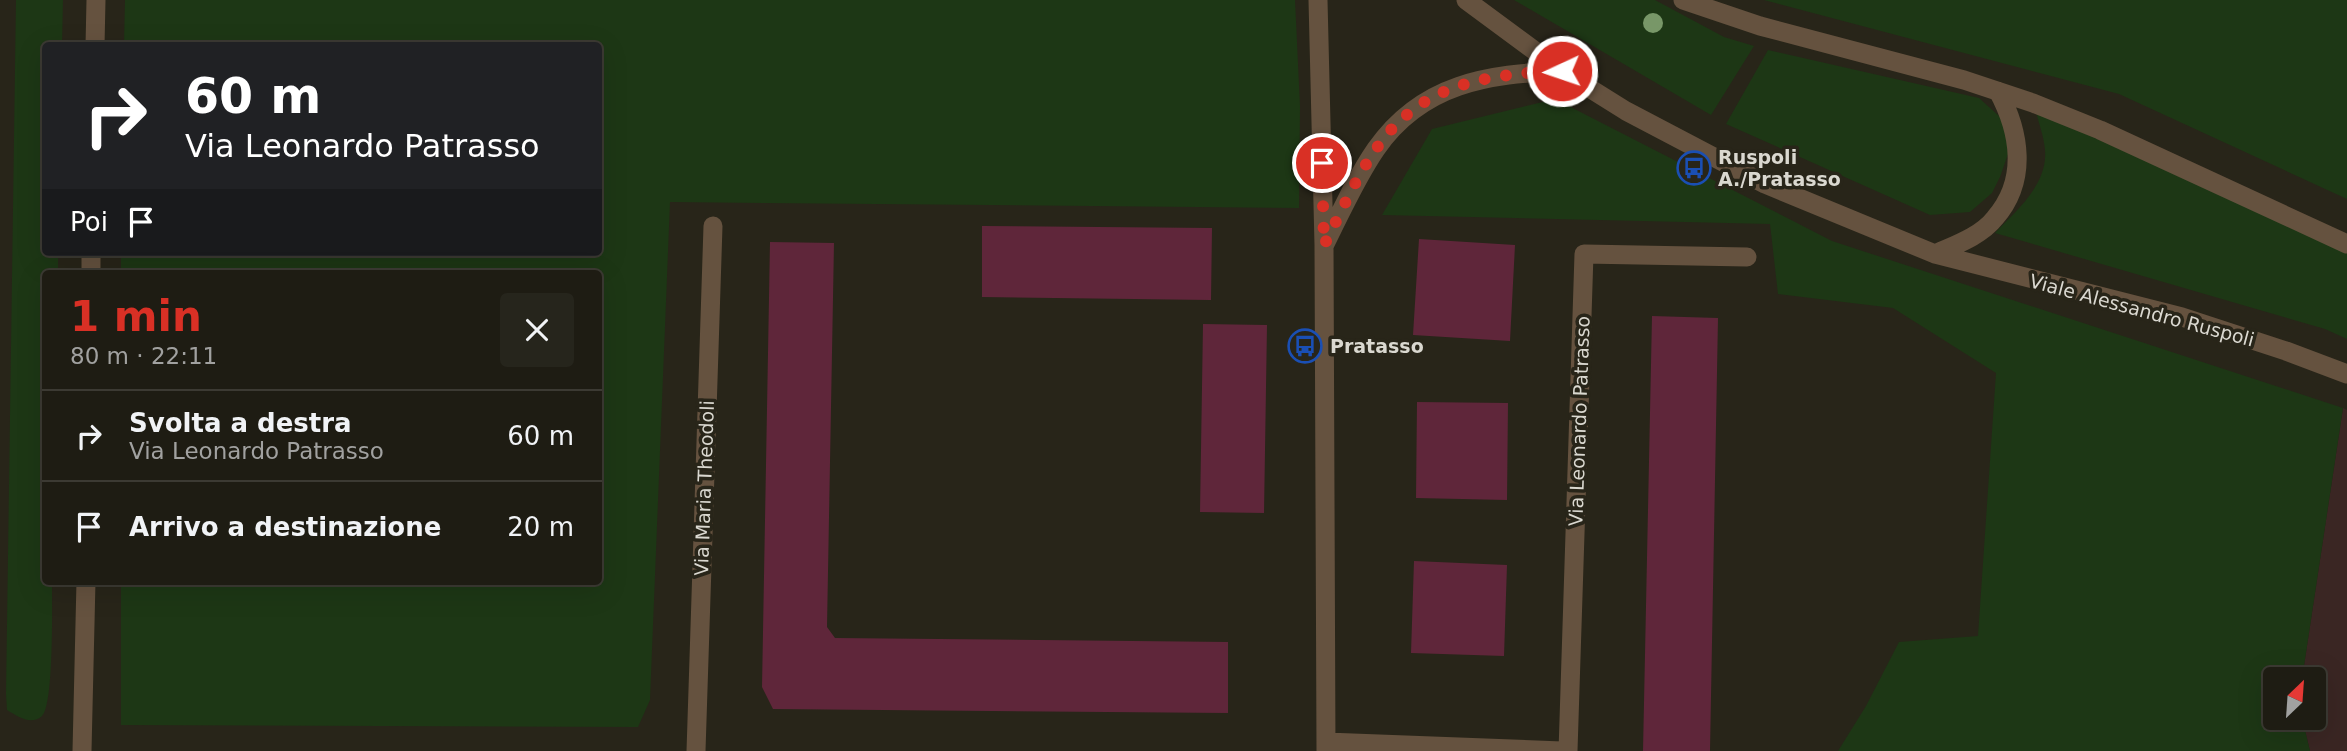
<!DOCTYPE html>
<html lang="it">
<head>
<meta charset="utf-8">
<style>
  :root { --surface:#1e1c13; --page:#26251c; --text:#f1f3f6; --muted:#a1a1a0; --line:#3c3a33; --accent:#d93025 }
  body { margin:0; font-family:"DejaVu Sans",sans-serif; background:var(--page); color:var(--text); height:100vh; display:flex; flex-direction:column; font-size:26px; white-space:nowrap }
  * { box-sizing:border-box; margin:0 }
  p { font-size:23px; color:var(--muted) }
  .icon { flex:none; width:38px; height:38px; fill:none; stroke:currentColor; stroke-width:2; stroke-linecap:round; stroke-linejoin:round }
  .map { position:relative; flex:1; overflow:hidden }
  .side { position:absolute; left:42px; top:270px; width:560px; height:315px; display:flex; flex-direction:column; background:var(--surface); border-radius:7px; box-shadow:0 7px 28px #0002,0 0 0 2px var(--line) }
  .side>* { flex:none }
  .guide { position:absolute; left:42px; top:42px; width:560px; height:214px; border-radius:7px; box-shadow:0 7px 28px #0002,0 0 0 2px var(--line); background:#202124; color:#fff; overflow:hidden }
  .needle { width:46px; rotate:25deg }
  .buttons { position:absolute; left:2263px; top:667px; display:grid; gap:14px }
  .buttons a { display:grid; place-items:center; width:63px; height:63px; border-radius:7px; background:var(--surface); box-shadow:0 7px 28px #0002,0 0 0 2px var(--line); font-size:35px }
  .pin { position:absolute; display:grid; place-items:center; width:60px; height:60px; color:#fff; margin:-30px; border:4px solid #fff; border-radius:50%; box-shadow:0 2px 7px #0007 }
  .me { position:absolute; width:77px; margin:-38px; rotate:267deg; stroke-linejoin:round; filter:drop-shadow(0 0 5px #0008) }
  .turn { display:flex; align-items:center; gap:24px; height:147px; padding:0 28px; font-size:32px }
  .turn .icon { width:91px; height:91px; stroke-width:2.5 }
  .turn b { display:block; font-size:49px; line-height:60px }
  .then { display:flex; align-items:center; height:66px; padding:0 28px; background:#0003; gap:14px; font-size:26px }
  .round { display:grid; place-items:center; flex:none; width:74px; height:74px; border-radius:7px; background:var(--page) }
  .overview { display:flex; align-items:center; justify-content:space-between; height:119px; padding:0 28px }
  h1 { font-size:42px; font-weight:600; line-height:52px; color:var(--accent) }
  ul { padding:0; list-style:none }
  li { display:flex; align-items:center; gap:21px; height:91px; padding:0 28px; border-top:2px solid var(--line) }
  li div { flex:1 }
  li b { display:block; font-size:26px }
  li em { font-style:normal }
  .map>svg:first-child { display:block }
  .industrial { fill:#3a2623 }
  .green { fill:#1d3715 }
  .building { fill:#5f263a }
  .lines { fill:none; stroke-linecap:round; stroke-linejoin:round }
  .minor { stroke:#65523f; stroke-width:19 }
  .tree { fill:#789768 }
  .route { stroke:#d93025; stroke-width:12; stroke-dasharray:0 21.6 }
  .labels { text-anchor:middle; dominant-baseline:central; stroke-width:7; stroke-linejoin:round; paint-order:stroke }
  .poi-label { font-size:19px; font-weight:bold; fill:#dad8d0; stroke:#282519; text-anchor:start }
  .street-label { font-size:19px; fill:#dad8d0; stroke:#282519 }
</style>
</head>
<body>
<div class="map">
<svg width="2347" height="751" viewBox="0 0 2347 751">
  <rect width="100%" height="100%" fill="#282519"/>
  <path class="industrial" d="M2343 408 2347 410V751H2310L2302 718H2314V679H2302Z"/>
  <path class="green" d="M16 0H63L62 45 46 46V252H58V273H46V581H52C52 602 54 706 42 716 31 726 17 716 7 710L6 694Z
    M125 0H1295L1300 106 1299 208 670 202 650 700 638 727 121 725V581H598V273H121V252H598V46L124 45Z
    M1514 0H1655L1724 37 1754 46 1711 115Z
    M1764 0H2347V199L2119 94Z
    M1768 50 1979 98 1999 116 2007 129 2008 154 2000 177 1992 193 1970 212 1930 215 1726 124Z
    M1555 99 1832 241 2343 408 2302 679H2275V718H2302L2310 751H1838L1866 706 1899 642 1978 636 1996 373 1893 308 1778 294 1770 224 1382 215 1432 129Z
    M2036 112 2347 249V339L2325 329 1995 233C2017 210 2048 184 2045 150 2044 137 2039 124 2036 112Z"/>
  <path class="building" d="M982 226 1212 228 1211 300 982 297Z
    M1419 239 1515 245 1510 341 1413 335Z
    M770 242 834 243 827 627 835 638 1228 642V713L773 709 762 687Z
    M1652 316 1718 318 1710 751H1643Z
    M1203 324 1267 325 1264 513 1200 512Z
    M1417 402 1508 403 1507 500 1416 498Z
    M1414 561 1507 565 1504 656 1411 653Z"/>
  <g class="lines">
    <path class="minor" d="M1318 0 1324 245 1326 751
      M1466 0 1562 71 1626 111 1765 184 1935 254 2182 317 2286 351 2347 374
      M1683 0 1760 26 1964 80 2033 103 2100 130 2347 244
      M95 46 96 0
      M1325 244C1341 212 1356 178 1376 149 1422 83 1488 74 1562 71
      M1935 254C1955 245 1981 236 1995 218 2028 180 2020 132 1998 91
      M91 273V252
      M1326 742 1562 751
      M82 751 86 581
      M696 751 713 226
      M1568 751 1584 254 1747 257"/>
  </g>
  <circle class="tree" cx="1653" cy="23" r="10"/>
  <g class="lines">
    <path class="route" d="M1322 163 1324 245C1341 213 1355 179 1376 149 1421 83 1488 74 1562 71"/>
  </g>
  <defs>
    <symbol id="bus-ring" viewBox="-11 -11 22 22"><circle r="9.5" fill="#282519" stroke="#1a4fb4" stroke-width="1.5"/><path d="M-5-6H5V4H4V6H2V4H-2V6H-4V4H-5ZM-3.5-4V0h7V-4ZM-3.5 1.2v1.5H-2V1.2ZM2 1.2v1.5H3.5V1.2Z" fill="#1a4fb4"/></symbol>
  </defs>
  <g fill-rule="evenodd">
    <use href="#bus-ring" x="1675" y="149" width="38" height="38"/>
    <use href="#bus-ring" x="1286" y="327" width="38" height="38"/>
  </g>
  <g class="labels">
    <g class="poi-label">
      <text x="1718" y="157">Ruspoli<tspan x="1718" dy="22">A./Pratasso</tspan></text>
      <text x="1330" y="346">Pratasso</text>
    </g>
    <g class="street-label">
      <text transform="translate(2142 310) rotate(15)">Viale Alessandro Ruspoli</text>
      <text transform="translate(1579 421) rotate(-88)">Via Leonardo Patrasso</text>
      <text transform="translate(704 488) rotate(-88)">Via Maria Theodoli</text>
    </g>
  </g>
</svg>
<div class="buttons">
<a><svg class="needle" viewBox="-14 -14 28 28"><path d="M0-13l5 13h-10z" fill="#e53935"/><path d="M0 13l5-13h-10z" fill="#a1a1a0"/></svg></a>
</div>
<div class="pin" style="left:1322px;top:163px;background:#d93025"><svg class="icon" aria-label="arrive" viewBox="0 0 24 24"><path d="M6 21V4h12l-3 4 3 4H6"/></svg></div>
<svg class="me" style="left:1562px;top:71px" viewBox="-20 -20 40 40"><circle r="17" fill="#d93025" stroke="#fff" stroke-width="3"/><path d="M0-11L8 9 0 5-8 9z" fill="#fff"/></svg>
<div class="guide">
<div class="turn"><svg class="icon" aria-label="right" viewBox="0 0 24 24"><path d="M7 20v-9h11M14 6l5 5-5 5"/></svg><div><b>60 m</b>Via Leonardo Patrasso</div></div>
<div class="then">Poi<svg class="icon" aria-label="arrive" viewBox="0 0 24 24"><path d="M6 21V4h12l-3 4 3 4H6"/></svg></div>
</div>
<section class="side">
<div class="overview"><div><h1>1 min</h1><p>80 m · 22:11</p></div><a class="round"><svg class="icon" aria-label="close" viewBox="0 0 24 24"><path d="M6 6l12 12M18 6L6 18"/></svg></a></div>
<ul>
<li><svg class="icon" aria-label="right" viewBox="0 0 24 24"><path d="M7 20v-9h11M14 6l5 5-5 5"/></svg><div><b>Svolta a destra</b><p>Via Leonardo Patrasso</p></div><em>60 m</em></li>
<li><svg class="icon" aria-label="arrive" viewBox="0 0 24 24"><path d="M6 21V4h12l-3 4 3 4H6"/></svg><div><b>Arrivo a destinazione</b></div><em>20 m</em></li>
</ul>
</section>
</div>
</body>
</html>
